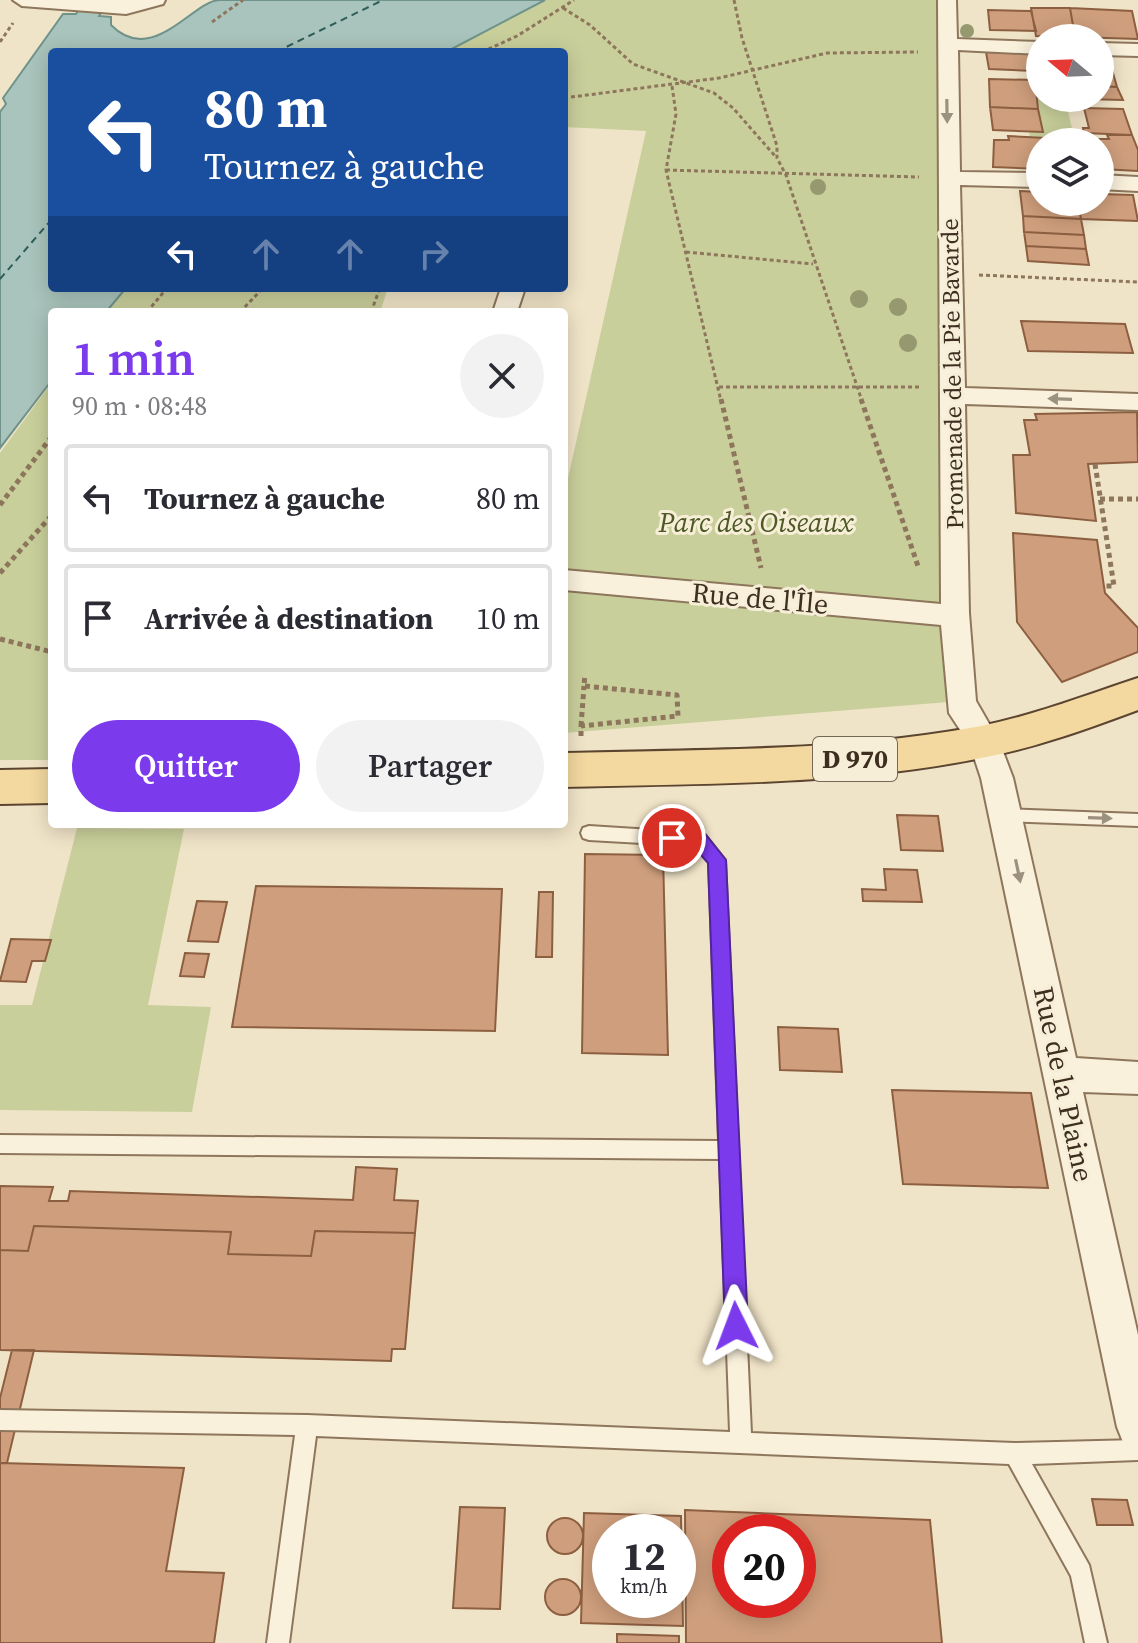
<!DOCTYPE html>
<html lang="fr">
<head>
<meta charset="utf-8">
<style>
  :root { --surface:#fff; --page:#f2f2f3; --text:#2b2b33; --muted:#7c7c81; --line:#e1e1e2; --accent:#7c3aed }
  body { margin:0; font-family:"Source Serif 4",serif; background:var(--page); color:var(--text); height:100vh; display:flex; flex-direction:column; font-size:30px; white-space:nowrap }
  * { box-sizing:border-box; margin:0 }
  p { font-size:26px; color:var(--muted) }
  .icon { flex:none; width:44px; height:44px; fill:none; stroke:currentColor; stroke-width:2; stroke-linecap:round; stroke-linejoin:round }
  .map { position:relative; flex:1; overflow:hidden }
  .side { position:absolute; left:48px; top:308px; width:520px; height:520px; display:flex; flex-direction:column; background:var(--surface); border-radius:8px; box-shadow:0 4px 20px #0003 }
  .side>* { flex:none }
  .banner { position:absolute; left:48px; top:48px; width:520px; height:244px; border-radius:8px; box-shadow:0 4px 20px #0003; background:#1a4fa0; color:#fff; overflow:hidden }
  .needle { width:52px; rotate:289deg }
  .buttons { position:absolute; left:1026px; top:24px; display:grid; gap:16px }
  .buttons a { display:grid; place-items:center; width:88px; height:88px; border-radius:50%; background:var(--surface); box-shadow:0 4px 20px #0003; font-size:40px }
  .speed { position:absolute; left:592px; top:1514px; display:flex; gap:16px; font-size:40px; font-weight:700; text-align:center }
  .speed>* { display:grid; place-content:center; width:104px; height:104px; border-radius:50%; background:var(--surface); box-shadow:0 4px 20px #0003; line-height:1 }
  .speed small { font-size:20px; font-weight:400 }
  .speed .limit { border:12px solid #d22; background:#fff; color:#111 }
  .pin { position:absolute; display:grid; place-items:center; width:68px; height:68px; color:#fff; margin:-34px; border:4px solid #fff; border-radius:50%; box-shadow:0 2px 8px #0007 }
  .me { position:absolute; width:88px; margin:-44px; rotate:357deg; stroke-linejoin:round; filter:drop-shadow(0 0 6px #0008) }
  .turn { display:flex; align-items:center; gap:28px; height:168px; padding:0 24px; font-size:36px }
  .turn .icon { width:104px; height:104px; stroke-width:2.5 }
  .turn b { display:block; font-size:56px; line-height:68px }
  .lanes { display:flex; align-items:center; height:76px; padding:0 24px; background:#0003; justify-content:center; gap:40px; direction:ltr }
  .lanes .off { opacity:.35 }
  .round { display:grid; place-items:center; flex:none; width:84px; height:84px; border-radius:42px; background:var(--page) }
  .head { display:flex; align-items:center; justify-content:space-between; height:136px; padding:0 24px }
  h1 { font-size:48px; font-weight:600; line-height:60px; color:var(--accent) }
  .button { display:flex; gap:16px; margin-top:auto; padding:16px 24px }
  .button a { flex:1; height:92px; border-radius:48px; background:var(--accent); color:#fff; font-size:32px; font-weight:600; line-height:92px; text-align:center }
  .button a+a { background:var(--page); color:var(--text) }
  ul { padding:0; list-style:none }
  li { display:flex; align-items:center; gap:24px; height:108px; margin:0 16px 12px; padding:0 8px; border:4px solid var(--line); border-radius:8px }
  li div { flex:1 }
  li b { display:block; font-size:30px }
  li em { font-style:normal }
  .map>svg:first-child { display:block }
  .green { fill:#c9cf9b }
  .water { fill:#a9c4bc; stroke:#6f938a; stroke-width:2 }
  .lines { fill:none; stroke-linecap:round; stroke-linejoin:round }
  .ferry { stroke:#2f5d5a; stroke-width:2; stroke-dasharray:7 5; stroke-linecap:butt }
  .building { fill:#cf9f7d; stroke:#8d5f41; stroke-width:2; fill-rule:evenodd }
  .lane-casing { stroke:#8d765c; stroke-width:4 }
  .street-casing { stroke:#8d765c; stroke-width:4 }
  .primary-casing { stroke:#5b4430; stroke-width:4 }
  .path-far1 { stroke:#8d765c; stroke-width:3; stroke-dasharray:4 3; stroke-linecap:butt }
  .path { stroke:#8d765c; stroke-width:5; stroke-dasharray:5 4; stroke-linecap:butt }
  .lane { fill:#faf1dc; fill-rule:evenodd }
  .street { fill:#faf1dc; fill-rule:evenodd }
  .primary { fill:#f3d9a0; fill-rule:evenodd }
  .tree { fill:#96986f }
  .oneway { fill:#9c907e }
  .route { fill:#7c3aed; stroke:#51269a; stroke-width:2 }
  .labels { text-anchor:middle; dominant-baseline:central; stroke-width:6; stroke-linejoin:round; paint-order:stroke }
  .far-street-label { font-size:24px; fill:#3d2e20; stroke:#f7eed8 }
  .shield { fill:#f7eed8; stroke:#756857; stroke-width:2 }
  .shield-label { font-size:26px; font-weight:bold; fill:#3d2e20 }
  .park-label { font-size:28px; font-style:italic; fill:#4d5a26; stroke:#f7eed8 }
  .street-label { font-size:28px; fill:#3d2e20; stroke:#f7eed8 }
</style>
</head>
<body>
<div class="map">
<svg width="1138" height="1643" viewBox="0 0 1138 1643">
  <rect width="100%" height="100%" fill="#f0e4c8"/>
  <path class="green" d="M545 0H947L961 701 564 733V496L646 131 564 127V52H446Z
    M1035 85H1040V98H1065L1075 142 1030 137 1029 132H1042Z
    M126 288H388L380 312H106Z
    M52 382V760H0V453Z
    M77 828 184 829 148 1005 211 1007 192 1112 0 1110V1005H32Z"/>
  <path class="water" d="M85 0H110L99 16 111 17V25C152 67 193 1 219 0 327 0 436 0 545 0L446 52H52V288H126L106 312H52V380L0 448V112L6 104 3 98 63 14H76Z"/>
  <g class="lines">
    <path class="ferry" d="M276 52 383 0
      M0 279 52 219"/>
  </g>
  <path class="building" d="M1031 8H1070L1075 37 1036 36Z
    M1070 8 1132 11 1138 39 1075 37Z
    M988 10 1031 11 1036 31 990 30Z
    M986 52 1031 53 1034 71 989 69Z
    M1100 66H1111L1117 87 1100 86Z
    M989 79 1035 80 1038 109 990 107Z
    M1100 86 1117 87 1123 100 1083 99 1100 98Z
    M990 107 1038 109 1043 132 993 130Z
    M1084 108 1123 109 1132 135 1084 133 1083 128H1089Z
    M1107 135H1132L1138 150V171L1102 169 1100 142 1096 139H1109Z
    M1008 136 1046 138 1047 142H1040V169L993 167 994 140H1009Z
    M1020 191 1040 192V202H1078L1081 219 1023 216Z
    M1100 194 1133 195 1138 221 1081 219 1078 202H1100Z
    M1023 216 1081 219 1084 235 1024 232Z
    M1024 232 1084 235 1086 249 1026 246Z
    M1026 246 1086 249 1089 265 1028 261Z
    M1021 321 1125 324 1133 353 1028 351Z
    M1137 412 1138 462 1088 464 1096 521 1016 513 1013 455H1030L1024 420H1037L1035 414Z
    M1013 533 1097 540 1105 593 1138 628V652L1062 682 1017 622Z
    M897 815 938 816 943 851 901 850Z
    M585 854 663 855 668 1055 582 1053Z
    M884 869 917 870 922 902 863 901 862 889 886 890Z
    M256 886 502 889 495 1031 232 1027Z
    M539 892H553L552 957H536Z
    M197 901 227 902 218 942 188 941Z
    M11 939 51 940 45 961H32L26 982 0 981Z
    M185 953 209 954 204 977 180 976Z
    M778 1027 838 1029 842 1072 780 1070Z
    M892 1090 1031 1093 1048 1188 903 1184Z
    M356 1167 397 1169 394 1200 418 1201 415 1233 315 1231 311 1256 228 1254 231 1232 34 1226 28 1251 0 1250V1186L53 1187 49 1201H68L70 1191 353 1200Z
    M34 1226 231 1232 228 1254 311 1256 315 1231 415 1233 405 1349H392L391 1361 0 1350V1250L28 1251Z
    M12 1350H34L7 1463H0V1398Z
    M0 1463 184 1468 166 1571 224 1573 214 1643H0Z
    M1092 1499 1127 1500 1133 1525H1097Z
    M460 1507 505 1508 500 1609 453 1608Z
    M685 1510 930 1520 942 1643H686ZM730 1532H798V1600H730Z
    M584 1513 681 1516 683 1626 581 1623ZM610 1532H678V1600H610Z
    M547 1536a18 18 0 1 1 36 0a18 18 0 1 1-36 0Z
    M545 1597a18 18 0 1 1 36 0a18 18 0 1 1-36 0Z
    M617 1634 679 1636V1643H617Z"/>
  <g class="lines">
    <defs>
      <path id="lane" d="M1006 809 1138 814V826L1006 821 1000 820 998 815 1000 810Z
        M589 826 699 833 705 835 725 860 751 1433 1015 1443 1138 1440V1460L1032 1464 1089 1565 1107 1643H1085L1071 1576 1009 1464 316 1436 289 1643H267L295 1435 0 1430V1410L307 1415 730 1432 720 1159 0 1153V1135L719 1141 709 862 695 846 589 840 583 838 581 833 583 828Z"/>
      <path id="street" d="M13 0H165L163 4 126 14 22 6Z
        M938 0H956L957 39 1040 42V54L958 50 960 172 1040 173V187L960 185 965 388 1138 394V410L965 404 969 613 976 701 999 741 1013 778 1076 1058 1138 1062V1094L1083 1092 1138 1335V1448L1123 1442 1117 1427 981 778 970 745 949 713 941 625 564 590V570L941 604Z
        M1100 43 1138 44V56L1100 55Z
        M1100 175 1138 177V191L1100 189Z
        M501 288H525L517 312H493Z"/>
      <path id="primary" d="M1138 678V710C1087 729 1035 748 981 758 844 786 703 783 564 787V753C703 749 844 752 981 726 1035 715 1086 695 1138 678Z
        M52 769V803L0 804V770Z"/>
    </defs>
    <use href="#lane" class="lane-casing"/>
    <use href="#street" class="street-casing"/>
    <use href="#primary" class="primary-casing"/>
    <path class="path-far1" d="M734 0 742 38 777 146V158L786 175 862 401
      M563 8 590 25 633 64 714 93 733 108 776 157
      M212 22 243 0
      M0 42 13 23
      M482 52 517 36 574 0
      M672 86 676 114 666 170 721 401
      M564 98 719 78 827 53 918 52
      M666 170 919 177
      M686 252 813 264
      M979 275 1138 282
      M147 312 167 288
      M240 312 263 288
      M371 312 380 288
      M719 387H922"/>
    <path class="path" d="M721 399 761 568
      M861 399 919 569
      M1095 464 1114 586H1104
      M1100 499H1138
      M0 505 52 436
      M0 573 52 515
      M0 639 52 652
      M581 726 584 686
      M581 736V726L678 716 677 695 584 686 585 674"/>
    <use href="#lane" class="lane"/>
    <use href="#street" class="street"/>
    <use href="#primary" class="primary"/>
  </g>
  <g class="tree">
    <circle cx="967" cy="31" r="7"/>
    <circle cx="818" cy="187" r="8"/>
    <circle cx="859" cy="299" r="9"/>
    <circle cx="898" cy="307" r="9"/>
    <circle cx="908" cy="343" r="9"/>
  </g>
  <defs><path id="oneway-solid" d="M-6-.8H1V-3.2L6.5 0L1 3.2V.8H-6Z" transform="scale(2)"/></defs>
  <g class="oneway">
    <use href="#oneway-solid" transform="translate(947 111) rotate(89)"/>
    <use href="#oneway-solid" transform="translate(1060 399) rotate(-178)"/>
    <use href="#oneway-solid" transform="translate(1100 818) rotate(2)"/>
    <use href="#oneway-solid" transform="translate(1018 871) rotate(78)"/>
  </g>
  <path class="route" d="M672 831 706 835 726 860 748 1326 744 1334 736 1337 728 1334 725 1326 708 863 694 847 665 843V833Z"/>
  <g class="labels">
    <g class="far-street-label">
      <text transform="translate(952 374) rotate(-91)">Promenade de la Pie Bavarde</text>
    </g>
    <rect class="shield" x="813" y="737" width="84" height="44" rx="6"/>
    <g class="shield-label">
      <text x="855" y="759">D 970</text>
    </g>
    <g class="park-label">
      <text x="756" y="522">Parc des Oiseaux</text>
    </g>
    <g class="street-label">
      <text transform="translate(760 598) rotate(5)">Rue de l'Île</text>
      <text transform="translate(1064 1084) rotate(78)">Rue de la Plaine</text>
    </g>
  </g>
</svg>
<div class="buttons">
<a><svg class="needle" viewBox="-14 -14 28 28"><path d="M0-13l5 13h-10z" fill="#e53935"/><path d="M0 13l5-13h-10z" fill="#7c7c81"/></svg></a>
<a><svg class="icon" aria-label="layers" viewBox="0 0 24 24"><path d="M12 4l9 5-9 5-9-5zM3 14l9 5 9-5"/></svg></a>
</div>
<div class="speed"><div>12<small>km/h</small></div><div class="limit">20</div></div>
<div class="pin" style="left:672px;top:838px;background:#d93025"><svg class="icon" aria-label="arrive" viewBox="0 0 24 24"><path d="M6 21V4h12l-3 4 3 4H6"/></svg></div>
<svg class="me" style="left:736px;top:1326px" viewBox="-20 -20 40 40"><path d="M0-17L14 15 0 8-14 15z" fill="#7c3aed" stroke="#fff" stroke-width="4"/></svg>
<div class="banner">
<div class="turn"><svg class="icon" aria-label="left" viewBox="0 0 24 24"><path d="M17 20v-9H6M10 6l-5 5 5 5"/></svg><div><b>80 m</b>Tournez à gauche</div></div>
<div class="lanes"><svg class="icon" aria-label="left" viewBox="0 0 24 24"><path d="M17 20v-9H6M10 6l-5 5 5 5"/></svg><svg class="icon off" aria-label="ahead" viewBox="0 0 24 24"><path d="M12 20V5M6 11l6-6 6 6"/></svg><svg class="icon off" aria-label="ahead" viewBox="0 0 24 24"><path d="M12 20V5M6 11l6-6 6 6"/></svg><svg class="icon off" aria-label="right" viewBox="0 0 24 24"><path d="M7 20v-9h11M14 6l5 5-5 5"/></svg></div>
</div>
<section class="side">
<div class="head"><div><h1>1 min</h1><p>90 m · 08:48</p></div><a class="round"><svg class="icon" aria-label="close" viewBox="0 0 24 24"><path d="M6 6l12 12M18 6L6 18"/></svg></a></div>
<ul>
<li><svg class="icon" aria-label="left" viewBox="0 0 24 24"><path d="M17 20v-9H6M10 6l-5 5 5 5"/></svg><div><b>Tournez à gauche</b></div><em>80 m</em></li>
<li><svg class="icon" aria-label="arrive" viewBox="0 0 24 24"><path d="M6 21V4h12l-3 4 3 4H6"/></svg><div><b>Arrivée à destination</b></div><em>10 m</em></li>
</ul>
<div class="button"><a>Quitter</a><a>Partager</a></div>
</section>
</div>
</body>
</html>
